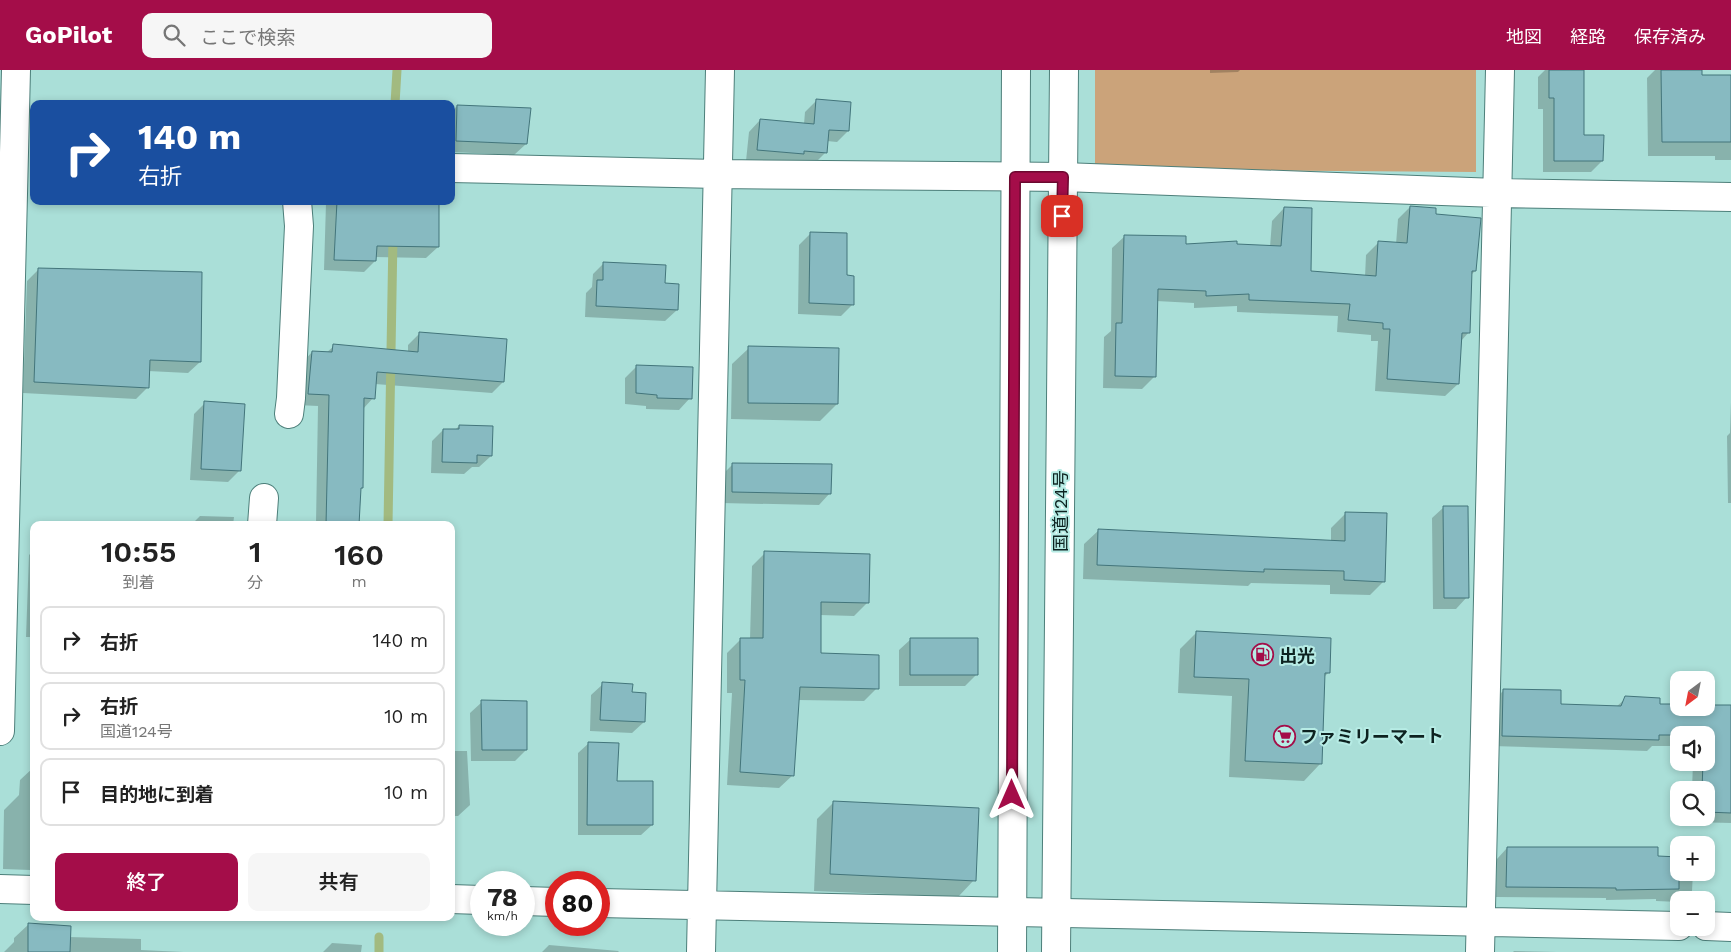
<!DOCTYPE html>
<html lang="ja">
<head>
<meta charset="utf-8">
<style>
  :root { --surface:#fff; --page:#f6f6f6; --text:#222; --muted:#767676; --line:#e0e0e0; --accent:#a40d49 }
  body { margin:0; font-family:"Work Sans","Noto Sans JP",sans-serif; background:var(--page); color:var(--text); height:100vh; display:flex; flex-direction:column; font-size:19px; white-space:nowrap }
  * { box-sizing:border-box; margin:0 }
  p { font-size:16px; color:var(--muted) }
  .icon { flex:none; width:28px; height:28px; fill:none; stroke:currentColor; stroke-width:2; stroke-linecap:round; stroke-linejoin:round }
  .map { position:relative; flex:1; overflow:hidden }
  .panel { position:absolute; left:30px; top:451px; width:425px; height:400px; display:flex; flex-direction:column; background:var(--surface); border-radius:10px; box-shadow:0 2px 8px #0003 }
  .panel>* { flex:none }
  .banner { position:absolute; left:30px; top:30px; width:425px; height:105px; border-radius:10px; box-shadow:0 2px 8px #0003; background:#1a4fa0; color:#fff; overflow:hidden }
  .needle { width:32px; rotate:212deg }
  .controls { position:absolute; left:1670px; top:601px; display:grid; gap:10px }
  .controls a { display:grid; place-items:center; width:45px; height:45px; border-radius:10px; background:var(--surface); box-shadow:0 2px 8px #0003; font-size:25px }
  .speed { position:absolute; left:470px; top:801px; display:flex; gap:10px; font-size:25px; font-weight:700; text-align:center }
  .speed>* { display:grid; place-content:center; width:65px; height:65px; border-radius:50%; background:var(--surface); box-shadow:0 2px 8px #0003; line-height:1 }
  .speed small { font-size:12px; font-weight:400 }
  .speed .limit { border:8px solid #d22; background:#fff; color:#111 }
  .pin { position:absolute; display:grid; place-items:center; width:42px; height:42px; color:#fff; margin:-21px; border-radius:10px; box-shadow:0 2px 8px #0006 }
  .me { position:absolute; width:55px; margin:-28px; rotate:0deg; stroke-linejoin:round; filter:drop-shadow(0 0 4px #0008) }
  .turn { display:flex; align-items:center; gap:18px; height:105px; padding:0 25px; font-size:22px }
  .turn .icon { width:65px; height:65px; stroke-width:2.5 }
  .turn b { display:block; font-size:35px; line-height:42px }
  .eta { display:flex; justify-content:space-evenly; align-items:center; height:85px; text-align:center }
  .eta b { font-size:30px; font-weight:600; line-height:35px }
  .cta { display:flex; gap:10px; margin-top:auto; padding:10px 25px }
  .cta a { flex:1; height:58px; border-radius:10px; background:var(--accent); color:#fff; font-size:20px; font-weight:600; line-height:58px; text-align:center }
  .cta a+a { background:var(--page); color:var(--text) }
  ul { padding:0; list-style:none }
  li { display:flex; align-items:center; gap:15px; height:68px; margin:0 10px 8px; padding:0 15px; border:2px solid var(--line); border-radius:10px }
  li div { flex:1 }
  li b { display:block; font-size:19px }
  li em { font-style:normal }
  header { display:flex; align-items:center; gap:30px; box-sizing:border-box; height:70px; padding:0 25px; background:var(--accent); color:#fff }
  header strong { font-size:24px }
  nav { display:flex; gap:28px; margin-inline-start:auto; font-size:18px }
  .search { width:350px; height:45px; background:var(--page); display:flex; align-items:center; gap:12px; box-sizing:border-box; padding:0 18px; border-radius:10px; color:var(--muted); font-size:19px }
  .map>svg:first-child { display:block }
  .green { fill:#cba37a }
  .shadow { fill:#0003 }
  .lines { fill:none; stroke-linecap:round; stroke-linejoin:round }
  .stream { stroke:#a2ba80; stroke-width:9 }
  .building { fill:#87bac1; stroke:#43757b }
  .minor-casing { stroke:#4d7f7a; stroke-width:30 }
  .highway-casing { stroke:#4d7f7a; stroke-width:30 }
  .minor { stroke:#fff; stroke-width:28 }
  .highway { stroke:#fff; stroke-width:28 }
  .route-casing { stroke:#6b082f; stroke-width:12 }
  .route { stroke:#a40d49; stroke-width:9 }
  .labels { text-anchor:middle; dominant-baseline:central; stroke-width:4; stroke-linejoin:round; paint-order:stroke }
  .street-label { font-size:18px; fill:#0d2220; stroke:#b7ece5 }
  .poi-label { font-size:18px; font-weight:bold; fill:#0d2220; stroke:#b7ece5; text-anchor:start }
</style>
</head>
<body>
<header>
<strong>GoPilot</strong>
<div class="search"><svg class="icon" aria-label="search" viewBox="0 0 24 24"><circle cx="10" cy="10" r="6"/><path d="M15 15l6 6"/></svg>ここで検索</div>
<nav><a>地図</a><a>経路</a><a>保存済み</a></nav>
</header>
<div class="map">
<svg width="1731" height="882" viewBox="0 0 1731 882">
  <rect width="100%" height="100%" fill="#aadfd8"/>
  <path class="green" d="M1095 0H1476V102L1095 99Z"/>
  <path class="shadow" d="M1210 0H1240L1238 2 1210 3Z
    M1545 0H1583V66L1602 91 1591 102H1543V39H1538V7Z
    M1655 0H1700L1701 6 1731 7V90H1715V86H1648L1647 8Z
    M816 31 848 61 837 72 827 71 826 82 815 93 746 91 749 62 760 50 804 54 805 42Z
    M457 36 526 74 514 85 451 82V42Z
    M328 131H438V177L426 188 375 187V191L364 202 324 200 326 133Z
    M1410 137 1434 145 1475 201 1471 205 1469 262 1461 271 1458 314 1445 326 1375 321 1378 271H1371V265L1337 262 1338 246 1237 242V236L1194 238V233L1156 231 1154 307 1142 319 1103 318 1104 267 1111 261 1112 178 1125 166 1185 175 1270 177 1272 151 1284 138 1309 202 1365 207 1366 185 1379 172 1396 174 1398 149Z
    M811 163 846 207 853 234 841 246 798 244 799 175Z
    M604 193 664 214 677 240 665 251 585 247 586 223 592 217 593 204Z
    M39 199 200 292 188 303 148 301 147 318 136 329 23 323 27 211Z
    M420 263 503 312 492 323 375 314 373 328 363 339 362 418 360 419 357 455H314L316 453 318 336 297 335 301 294 312 282 326 283 334 276 408 282V275Z
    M749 278 837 334 820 351 731 349 732 294Z
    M637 296 690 328 679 340 646 339V336L625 334V308Z
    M1731 332V433H1728L1727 366 1730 363Z
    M205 333 240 400 228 412 190 410 194 344Z
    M459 356 491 386 479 397H472L464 404 431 403 432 371 443 360H455Z
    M733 394 830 423 819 435 721 433 722 405Z
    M1444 437 1467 527 1456 539H1433L1432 448Z
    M1346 443 1384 511 1370 525 1330 524V515L1251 513 1248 516 1083 509 1084 474 1099 460 1331 472V458Z
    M200 446 234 447 233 455H191Z
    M34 480V567H26L29 485Z
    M765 483 868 532 854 546 820 545 819 585 877 618 864 631 798 630 793 705 779 718 727 715 732 623H727V583L741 569H750L752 496Z
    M1196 563 1329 602 1323 608 1320 694 1304 711 1229 707 1232 626 1178 623 1180 579Z
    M911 569 976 605 965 616H899V580Z
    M603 614 631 624 644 652 632 663 590 661 591 625Z
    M1504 620 1560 635 1616 637 1626 628 1659 635 1679 638H1706L1731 635V753L1690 752 1691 748H1706V720H1692L1693 692H1706V665H1679V676H1652L1647 681 1492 676 1493 631Z
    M482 632 526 680 515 691H471L470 643Z
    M589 673 616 712 652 755 641 765H578V683Z
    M451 681H467L470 735 458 746H451Z
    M34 697V796L30 800 3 799 4 740 19 725 20 710Z
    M834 732 974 810 958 827 814 821 817 749Z
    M1507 778 1657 787 1679 802H1693L1692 821 1684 830H1679V832L1656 831V829L1606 830V828L1496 827 1497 789Z
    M29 854 69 867 141 869V880L184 882H4L14 872V868Z
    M332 873 362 875 361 882H323Z
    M549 875 619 881 618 882H542Z
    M1514 881 1557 882H1513Z"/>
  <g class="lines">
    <path class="stream" d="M395 34 397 0
      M388 455 393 166
      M379 882V867"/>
  </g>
  <path class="building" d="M1549 0H1584V65H1604L1603 91H1554V28H1549Z
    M1661 0H1702V5H1731V72H1662Z
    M816 29 851 32 849 61 829 60 827 83 804 81V84L757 80 760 49 814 54Z
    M457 35 531 38 527 74 456 71Z
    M337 131H439V177L377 176 376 191 334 190Z
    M1410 136 1436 138V144L1481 148 1476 201H1472L1470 263H1462L1459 314 1387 309 1390 259H1383V253L1348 250 1350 234 1249 230V224L1206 226V221L1158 219 1156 307 1115 306 1116 253H1122L1124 165 1186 166V174L1237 171V174L1281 176 1284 137 1312 138 1311 201 1376 206 1378 171 1407 173Z
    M810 162 847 163V205L854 206V235L809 233Z
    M603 192 666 195 665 213 679 214 678 240 596 236 597 210H603Z
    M38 198 202 202 201 292 150 290 149 318 34 312Z
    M419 262 507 269 504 312 377 302 375 329 364 328 363 418H361L359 455H326L329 325 308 324 312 281 332 282 333 274 418 282Z
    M748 276 839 278 838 334 748 333Z
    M636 295 693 297 692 329 657 328V325L636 323Z
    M204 331 245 334 241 401 201 399Z
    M459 355 493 356 492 386 477 385V393L442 392 443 359H459Z
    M732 393 832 394 831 424 732 422Z
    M1443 436H1468L1469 528H1444Z
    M1345 442 1387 443 1385 512 1344 510V501L1264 499V502L1097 495 1098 459 1345 471Z
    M764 481 870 484 869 533 821 532V583L879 585V619L800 617 794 706 740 702 745 610H740V568H763Z
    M1196 561 1331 568 1330 603H1325L1322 694 1245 691 1249 609 1194 607Z
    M910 568H978V605H910Z
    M602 612 633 614 632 622 646 623 645 652 600 650Z
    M1503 619 1561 620V634L1621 636 1625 626 1660 628V634H1679V638H1706V635H1731V743L1706 742V720H1702L1703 692H1706V665H1659V670L1502 666Z
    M481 630 527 631V680H482Z
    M588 672 619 673 617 711H653V755H587Z
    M833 731 979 738 976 811 830 804Z
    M1507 777H1658V786L1679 787V819L1616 820V818L1506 817Z
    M28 853 71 856 70 882H28Z"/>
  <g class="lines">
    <defs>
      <path id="minor" d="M451 98 718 104 1063 107 1497 123 1731 127
        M289 344 291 328 299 156 297 131
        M262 455 264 428
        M0 661 16 0
        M0 819 34 820
        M451 829 481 830
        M524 831 556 832
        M599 833 1679 856
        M1706 856 1731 857
        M701 882 720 0
        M1480 882 1500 0"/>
      <path id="highway" d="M1012 882 1016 0
        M1056 882 1064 0"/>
    </defs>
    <use href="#minor" class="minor-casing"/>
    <use href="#highway" class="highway-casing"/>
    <use href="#minor" class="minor"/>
    <use href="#highway" class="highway"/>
  </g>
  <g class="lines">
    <defs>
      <path id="route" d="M1012 725 1015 107H1063L1062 146"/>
    </defs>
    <use href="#route" class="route-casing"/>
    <use href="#route" class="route"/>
  </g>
  <defs>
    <symbol id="fuel-ring" viewBox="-11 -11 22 22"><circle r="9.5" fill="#b7ece5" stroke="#a40d49" stroke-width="1.5"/><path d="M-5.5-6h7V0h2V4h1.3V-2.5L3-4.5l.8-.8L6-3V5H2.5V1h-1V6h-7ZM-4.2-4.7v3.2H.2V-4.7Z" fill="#a40d49"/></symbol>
    <symbol id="supermarket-ring" viewBox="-11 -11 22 22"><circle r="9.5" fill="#b7ece5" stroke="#a40d49" stroke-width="1.5"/><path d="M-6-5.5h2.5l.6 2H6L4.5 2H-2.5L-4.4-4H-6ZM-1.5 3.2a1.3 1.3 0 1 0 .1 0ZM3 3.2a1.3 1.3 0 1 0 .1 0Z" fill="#a40d49"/></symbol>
  </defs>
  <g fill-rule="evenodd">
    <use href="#fuel-ring" x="1250" y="572" width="25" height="25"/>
    <use href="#supermarket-ring" x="1272" y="654" width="25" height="25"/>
  </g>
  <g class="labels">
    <g class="street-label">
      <text transform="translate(1060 441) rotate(-90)">国道124号</text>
    </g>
    <g class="poi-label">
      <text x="1279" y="585">出光</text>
      <text x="1300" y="666">ファミリーマート</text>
    </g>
  </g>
</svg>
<div class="controls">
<a><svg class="needle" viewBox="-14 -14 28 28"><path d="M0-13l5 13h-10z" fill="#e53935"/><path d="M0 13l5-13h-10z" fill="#767676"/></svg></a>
<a><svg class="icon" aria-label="sound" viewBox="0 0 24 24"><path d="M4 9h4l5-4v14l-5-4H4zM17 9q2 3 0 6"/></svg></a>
<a><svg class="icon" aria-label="search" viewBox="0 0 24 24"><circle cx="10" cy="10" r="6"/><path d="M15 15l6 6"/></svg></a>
<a>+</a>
<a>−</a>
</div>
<div class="speed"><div>78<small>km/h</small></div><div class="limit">80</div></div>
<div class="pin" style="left:1062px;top:146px;background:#d93025"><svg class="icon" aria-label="arrive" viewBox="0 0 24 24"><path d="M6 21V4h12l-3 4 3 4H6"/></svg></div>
<svg class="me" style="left:1012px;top:725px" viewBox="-20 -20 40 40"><path d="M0-17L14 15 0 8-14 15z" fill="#a40d49" stroke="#fff" stroke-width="4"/></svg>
<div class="banner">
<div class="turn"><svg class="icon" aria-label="right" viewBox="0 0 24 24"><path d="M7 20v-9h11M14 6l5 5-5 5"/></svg><div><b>140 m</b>右折</div></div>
</div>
<section class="panel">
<div class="eta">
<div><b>10:55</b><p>到着</p></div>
<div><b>1</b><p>分</p></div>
<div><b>160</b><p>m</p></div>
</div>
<ul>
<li><svg class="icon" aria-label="right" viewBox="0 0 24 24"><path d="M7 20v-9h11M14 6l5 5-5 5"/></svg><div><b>右折</b></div><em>140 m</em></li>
<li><svg class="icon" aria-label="right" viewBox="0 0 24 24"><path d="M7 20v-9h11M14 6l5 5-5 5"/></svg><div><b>右折</b><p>国道124号</p></div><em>10 m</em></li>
<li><svg class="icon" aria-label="arrive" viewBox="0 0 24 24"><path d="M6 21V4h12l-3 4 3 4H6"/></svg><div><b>目的地に到着</b></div><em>10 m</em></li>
</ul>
<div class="cta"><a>終了</a><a>共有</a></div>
</section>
</div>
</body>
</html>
